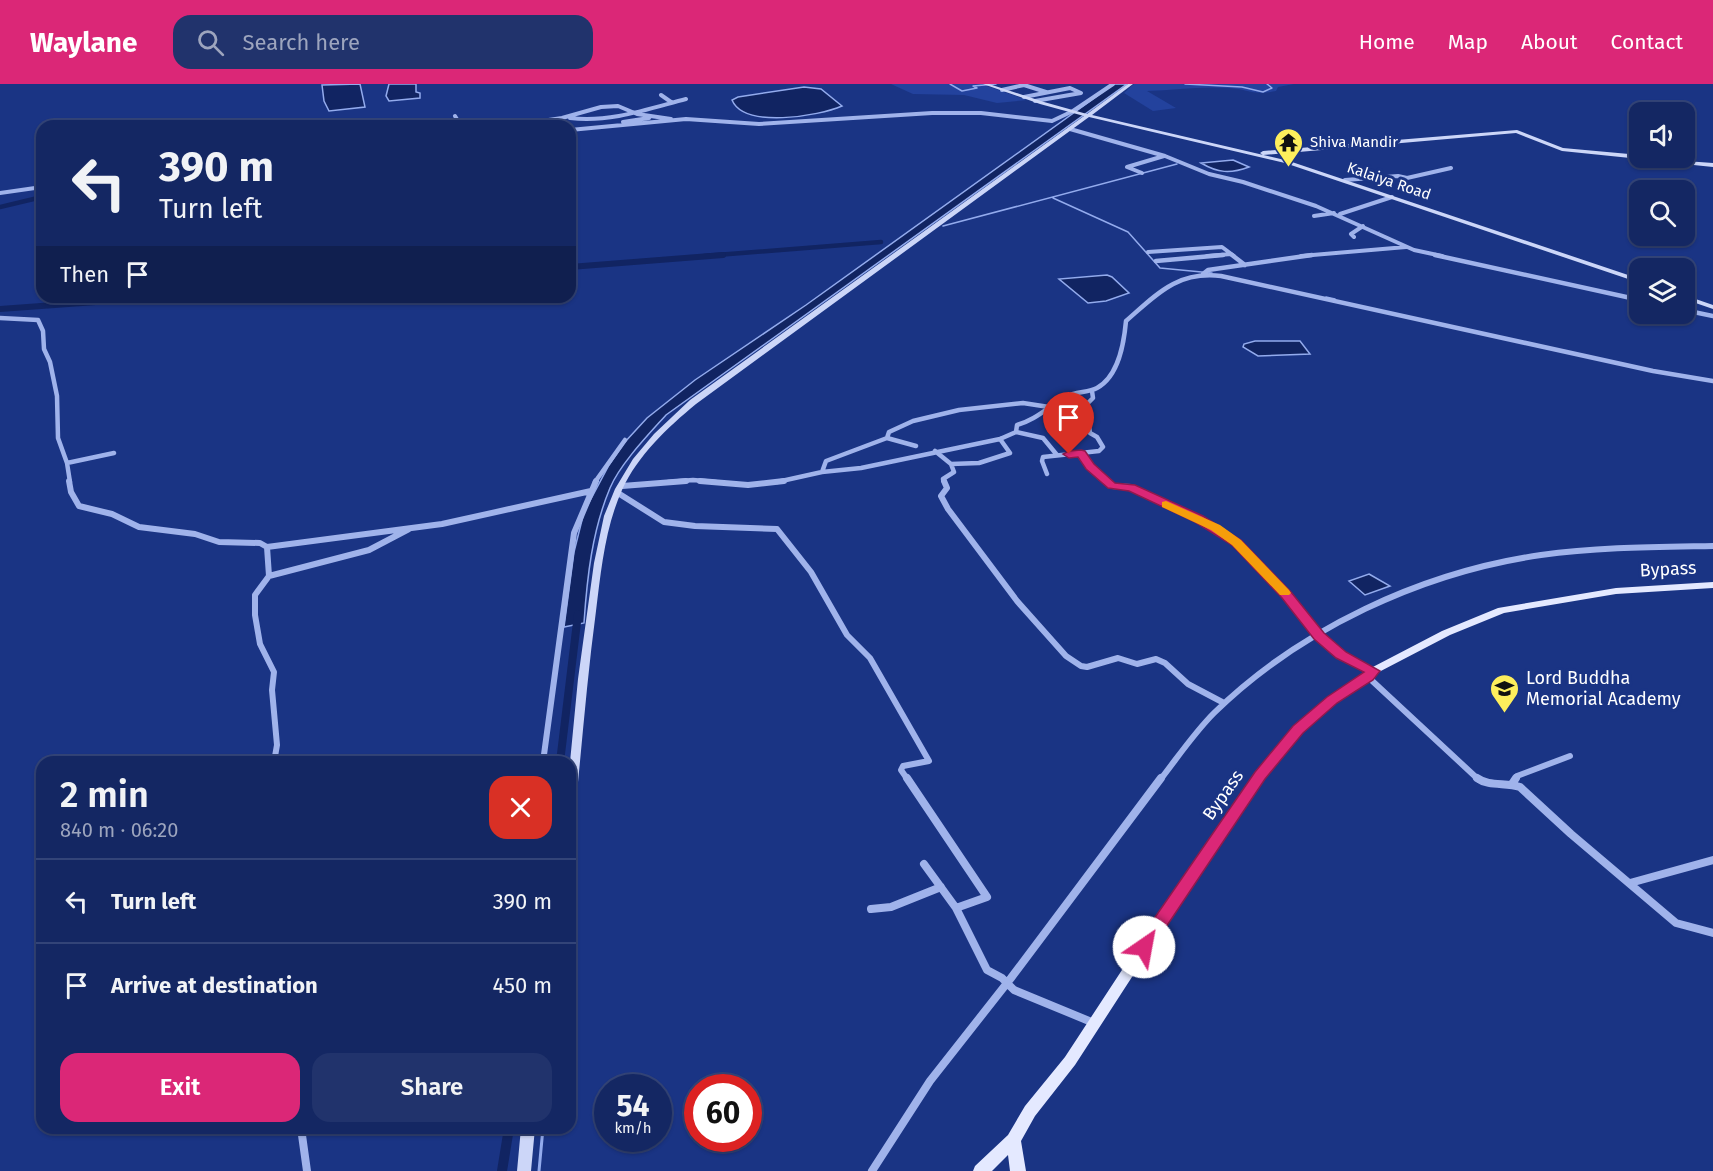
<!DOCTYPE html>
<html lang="en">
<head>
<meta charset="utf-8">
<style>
  :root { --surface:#142763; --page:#21336c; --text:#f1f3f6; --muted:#9da5be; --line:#334478; --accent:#db2777 }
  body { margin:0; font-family:"Fira Sans",sans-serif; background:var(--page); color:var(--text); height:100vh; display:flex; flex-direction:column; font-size:22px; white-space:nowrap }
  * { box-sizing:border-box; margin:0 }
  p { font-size:20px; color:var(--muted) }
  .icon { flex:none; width:33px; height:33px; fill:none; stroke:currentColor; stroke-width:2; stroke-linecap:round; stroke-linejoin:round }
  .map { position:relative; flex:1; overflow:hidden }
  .drawer { position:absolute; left:36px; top:672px; width:540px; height:378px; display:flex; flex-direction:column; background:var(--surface); border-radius:18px; box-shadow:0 2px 4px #0004,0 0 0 2px var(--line) }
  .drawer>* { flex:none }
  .top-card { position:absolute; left:36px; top:36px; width:540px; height:183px; border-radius:18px; box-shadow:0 2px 4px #0004,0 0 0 2px var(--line); background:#142763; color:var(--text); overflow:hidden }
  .buttons { position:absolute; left:1629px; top:18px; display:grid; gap:12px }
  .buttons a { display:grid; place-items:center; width:66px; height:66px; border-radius:12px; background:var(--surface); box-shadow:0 2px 4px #0004,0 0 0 2px var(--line); font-size:30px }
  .speed { position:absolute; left:594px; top:990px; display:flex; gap:12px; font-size:30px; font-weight:700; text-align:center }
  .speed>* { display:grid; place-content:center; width:78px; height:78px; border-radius:50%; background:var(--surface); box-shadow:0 2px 4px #0004,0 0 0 2px var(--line); line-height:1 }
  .speed small { font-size:15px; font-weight:400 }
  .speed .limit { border:9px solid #d22; background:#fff; color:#111 }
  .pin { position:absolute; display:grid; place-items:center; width:51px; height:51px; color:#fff; margin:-62px -26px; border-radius:50% 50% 50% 0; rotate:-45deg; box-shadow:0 0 6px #0007 }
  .pin .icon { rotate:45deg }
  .me { position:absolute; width:66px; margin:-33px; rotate:33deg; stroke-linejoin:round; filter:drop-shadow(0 0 4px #0008) }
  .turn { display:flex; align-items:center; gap:21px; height:126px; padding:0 24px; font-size:27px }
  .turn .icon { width:78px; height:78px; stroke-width:2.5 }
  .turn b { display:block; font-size:42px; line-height:51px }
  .then { display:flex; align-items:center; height:57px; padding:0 24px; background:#0003; gap:12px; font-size:22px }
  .round { display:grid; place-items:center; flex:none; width:63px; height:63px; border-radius:18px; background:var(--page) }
  .overview { display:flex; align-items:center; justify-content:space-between; height:102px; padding:0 24px }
  h1 { font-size:36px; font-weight:600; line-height:45px }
  .button { display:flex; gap:12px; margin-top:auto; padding:12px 24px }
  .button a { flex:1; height:69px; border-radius:18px; background:var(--accent); color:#fff; font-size:24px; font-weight:600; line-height:69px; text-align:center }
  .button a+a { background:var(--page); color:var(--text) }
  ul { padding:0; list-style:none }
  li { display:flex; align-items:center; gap:18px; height:84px; padding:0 24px; border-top:2px solid var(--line) }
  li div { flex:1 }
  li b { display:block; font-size:22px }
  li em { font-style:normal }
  header { display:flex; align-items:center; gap:36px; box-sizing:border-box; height:84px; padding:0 30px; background:var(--accent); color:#fff }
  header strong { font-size:28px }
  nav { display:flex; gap:33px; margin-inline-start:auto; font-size:21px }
  .search { width:420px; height:54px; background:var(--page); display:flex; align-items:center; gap:15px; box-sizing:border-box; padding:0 21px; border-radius:18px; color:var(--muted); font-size:22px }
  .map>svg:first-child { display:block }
  .green { fill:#23429d }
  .water { fill:#112462; stroke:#93abed; stroke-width:1.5 }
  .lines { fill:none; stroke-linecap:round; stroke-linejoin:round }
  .stream-far1 { stroke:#93abed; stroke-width:1.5 }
  .stream { stroke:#93abed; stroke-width:3 }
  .canal-far3 { stroke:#112462; stroke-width:4.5 }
  .canal-far2 { stroke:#112462; stroke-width:6 }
  .canal-far1 { stroke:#112462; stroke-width:8 }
  .canal { stroke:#112462; stroke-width:10 }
  .street-far3 { stroke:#a0b3eb; stroke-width:4 }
  .street-far2 { stroke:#a0b3eb; stroke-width:4.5 }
  .street-far1 { stroke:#a0b3eb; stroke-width:6 }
  .street { stroke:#a0b3eb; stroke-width:8 }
  .secondary { fill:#ccd6f8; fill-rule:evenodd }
  .primary { fill:#e4e9ff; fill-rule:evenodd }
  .route { fill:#db2777; stroke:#8e194d; stroke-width:1.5 }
  .slow { fill:#f59e0b }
  .labels { text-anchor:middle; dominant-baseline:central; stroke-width:6; stroke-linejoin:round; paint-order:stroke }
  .far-poi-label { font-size:15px; fill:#fff; stroke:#1a3484; text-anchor:start }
  .far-street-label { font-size:15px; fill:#fff; stroke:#1a3484 }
  .street-label { font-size:18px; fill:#fff; stroke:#1a3484 }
  .poi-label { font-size:18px; fill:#fff; stroke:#1a3484; text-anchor:start }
</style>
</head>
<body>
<header>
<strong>Waylane</strong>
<div class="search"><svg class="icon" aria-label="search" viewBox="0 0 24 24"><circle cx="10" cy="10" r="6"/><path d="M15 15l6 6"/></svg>Search here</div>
<nav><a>Home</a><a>Map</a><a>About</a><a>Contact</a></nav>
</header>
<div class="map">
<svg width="1713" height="1087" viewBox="0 0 1713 1087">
  <rect width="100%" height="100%" fill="#1a3484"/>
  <path class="green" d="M891 0H981L1027 16 997 19 964 11 913 10Z
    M1134 0H1294L1278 3 1276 7C1253 12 1248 5 1229 4 1202 2 1174 6 1147 7L1176 24 1153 27 1124 9Z"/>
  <path class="water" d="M360 0 365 23 329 27 324 17 322 1Z
    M389 0H416V8L420 9V14L389 17 386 12Z
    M1114 0H1127L666 331C649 350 620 380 610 404 592 447 587 494 584 539L564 543 574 468 584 428 609 381 624 359 647 334 695 296 806 221Z
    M804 3 821 5 842 22C819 32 744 45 732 16L738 13Z
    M1233 76 1249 83C1230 90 1218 89 1201 79Z
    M1107 191 1112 193 1129 209 1106 217 1088 219 1059 195Z
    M1255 257H1300L1310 270 1258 272 1243 263 1244 260Z
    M1369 490 1390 502 1365 511 1349 497Z"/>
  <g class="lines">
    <path class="stream-far1" d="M950 0 962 7 977 4 973 2 996 0
      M1185 0 1242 3 1263 8 1272 4 1267 0
      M1053 114 1128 148 1160 184 1212 189
      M943 142 1177 80
      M1326 213 1335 215"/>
    <path class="stream" d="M539 1087 543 1044"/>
    <path class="canal-far3" d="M0 123 42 113
      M704 172 881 158"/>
    <path class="canal-far2" d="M570 183 723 171
      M0 225 164 213"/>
    <path class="canal-far1" d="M560 678 578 530"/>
    <path class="canal" d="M502 1087 509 1044"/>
    <path class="street-far3" d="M1002 6 1024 1 1046 8
      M661 11 671 18
      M1024 13 1070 4 1081 9 1035 17
      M455 32 461 42
      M570 34C609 39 648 25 686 15
      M623 38 649 34
      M349 40 352 42
      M508 42 562 34 601 23 618 22 637 30 671 35
      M1070 45 1165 72 1209 90 1243 98 1316 122 1414 166 1442 172
      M570 46 686 35 759 40 932 29H981L1052 37 1073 27 1113 0
      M1142 89 1127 83 1164 72
      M1345 96 1398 92 1407 94 1451 84
      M0 109 42 103
      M1340 130 1392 113
      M1314 132 1334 129
      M1354 153 1351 150 1363 142
      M1148 168 1222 163 1234 172
      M1207 172 1231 170
      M1301 172 1406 163"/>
    <path class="street-far2" d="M1232 171 1245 181
      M1435 171 1640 216
      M1156 177 1223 171
      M1203 190 1208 186 1312 171
      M1684 226 1713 232
      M0 234 38 236 43 247 44 265 50 278 57 312 58 354 67 379
      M1016 348 1043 354 1057 371
      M887 354 916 362
      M935 367 951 380 979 379 1010 369 1000 355
      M1081 369 1090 383 1107 398
      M822 388 826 377 887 354 889 348 913 337 959 326 1023 319 1049 323
      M1047 390 1042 377 1043 373 1099 367 1103 363 1097 353 1090 349 1086 321 1093 314 1092 307
      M70 398 67 379 114 369
      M595 398 625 356
      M668 398 693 396 716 398
      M777 398 822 388 861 384 1000 355 1016 348 1017 341C1036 336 1049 322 1066 313 1075 307 1088 309 1097 304 1119 292 1124 259 1126 237 1157 210 1177 187 1221 192L1653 287 1713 297
      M944 398 943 395 954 388 951 380"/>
    <path class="street-far1" d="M69 397 71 408 79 422 112 430 139 443 195 450 219 458 260 459 267 463 269 492
      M700 397 748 401 784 397
      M944 397 947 404 941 412 948 425 1017 517 1066 572 1081 582 1087 583 1118 574 1137 580 1156 575 1165 579 1188 600 1224 619
      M1106 397 1112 402 1131 403 1216 444 1236 458 1286 511 1319 552 1341 571 1373 587
      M622 402 686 397
      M618 409 664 438 695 442 777 445 811 488 847 551 870 574 929 677 903 682 901 686 908 696
      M267 463 442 440 591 407
      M1368 593 1479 696
      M274 678 277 661 272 606 274 588 260 560 255 531V511L269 492 369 466 409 445
      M543 678 574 449 596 397
      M1160 696C1178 673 1194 649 1214 629 1300 545 1422 488 1541 471 1598 463 1656 463 1713 462
      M1515 696 1517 692 1570 672"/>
    <path class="street" d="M907 694 987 813 956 824 987 886 1002 894 1014 906 1094 939
      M1477 694C1489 703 1506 698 1520 703L1571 750 1676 839 1713 849
      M1512 700 1516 694
      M924 780 956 824
      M1630 799 1713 776
      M871 825 891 823 941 803
      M301 1044 307 1087
      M872 1087 930 997 1011 894 1161 694"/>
    <path class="secondary" d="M983 0H989L1044 18 1087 30 1128 0H1133L1092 31 1289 77 1640 195V199L1285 79 1089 33 696 320C667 344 638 371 622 406 605 444 601 487 596 527 587 594 582 661 575 728L574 731 570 732V678L578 595 594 479 604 432 615 405 633 375 654 350 690 316 1084 32 1040 20Z
      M1517 46 1563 64 1640 71V74H1642L1640 75 1562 67 1516 49 1263 71 1260 69 1263 67Z
      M1643 74 1713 79V83L1645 76Z
      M1684 211 1713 221V225L1684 215Z
      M521 1044H535L531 1087H517Z"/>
    <path class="primary" d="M1713 498V504L1616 510 1504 529 1450 551 1377 589 1372 595 1336 618 1302 649 1264 695 1187 808 1075 981 1035 1032 1021 1057 1026 1087H1010L1008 1071 992 1087H973L975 1082 1008 1051 1025 1022 1065 973 1177 802 1256 689 1294 643 1328 614 1364 591 1369 585 1442 547 1498 524 1616 504Z"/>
  </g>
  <path class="route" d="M1081 366 1085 367 1094 380 1115 399 1135 401 1203 432 1241 456 1291 508 1324 549 1346 568 1380 587 1373 596 1337 619 1303 649 1265 695 1150 867 1144 869 1138 867 1135 863 1138 858 1255 688 1293 642 1327 613 1364 588 1336 574 1314 555 1282 514 1232 461 1195 438 1129 407 1108 404 1086 385 1078 373 1069 374 1063 370 1069 367Z"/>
  <path class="slow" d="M1166 417 1220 441 1241 456 1289 506 1291 509 1289 511H1280L1232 461 1211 446 1162 423V418Z"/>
  <defs>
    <symbol id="temple-pin" viewBox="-11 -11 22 30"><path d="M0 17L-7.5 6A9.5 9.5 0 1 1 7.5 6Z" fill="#fdee5c" stroke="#1a3484"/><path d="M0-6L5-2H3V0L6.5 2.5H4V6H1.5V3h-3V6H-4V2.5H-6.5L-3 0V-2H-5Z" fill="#111"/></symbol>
    <symbol id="school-pin" viewBox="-11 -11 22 30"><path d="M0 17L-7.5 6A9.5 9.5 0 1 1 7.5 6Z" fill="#fdee5c" stroke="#1a3484"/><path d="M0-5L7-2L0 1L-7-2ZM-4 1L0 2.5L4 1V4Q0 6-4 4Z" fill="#111"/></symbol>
  </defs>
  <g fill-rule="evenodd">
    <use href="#temple-pin" x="1272" y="42" width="33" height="45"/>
    <use href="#school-pin" x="1488" y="588" width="33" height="45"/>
  </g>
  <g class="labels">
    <g class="far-poi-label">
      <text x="1310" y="58">Shiva Mandir</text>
    </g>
    <g class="far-street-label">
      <text transform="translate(1389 97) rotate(19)">Kalaiya Road</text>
    </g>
    <g class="street-label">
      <text transform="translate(1668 485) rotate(-3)">Bypass</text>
      <text transform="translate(1223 711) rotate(-55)">Bypass</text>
    </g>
    <g class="poi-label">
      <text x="1526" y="594">Lord Buddha<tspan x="1526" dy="21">Memorial Academy</tspan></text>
    </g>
  </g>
</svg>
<div class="buttons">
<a><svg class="icon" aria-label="sound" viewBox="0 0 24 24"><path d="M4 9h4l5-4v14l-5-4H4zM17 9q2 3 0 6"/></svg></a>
<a><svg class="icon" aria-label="search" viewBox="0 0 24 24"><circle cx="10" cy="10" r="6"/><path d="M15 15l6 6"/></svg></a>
<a><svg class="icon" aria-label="layers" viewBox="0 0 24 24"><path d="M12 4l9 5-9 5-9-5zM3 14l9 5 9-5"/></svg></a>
</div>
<div class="speed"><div>54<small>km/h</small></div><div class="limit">60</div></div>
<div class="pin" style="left:1069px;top:370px;background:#d93025"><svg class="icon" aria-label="arrive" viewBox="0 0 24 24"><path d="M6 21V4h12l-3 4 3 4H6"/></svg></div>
<svg class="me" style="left:1144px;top:863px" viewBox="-20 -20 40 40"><circle r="19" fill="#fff"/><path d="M0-13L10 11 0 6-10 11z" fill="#db2777"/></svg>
<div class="top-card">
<div class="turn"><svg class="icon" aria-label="left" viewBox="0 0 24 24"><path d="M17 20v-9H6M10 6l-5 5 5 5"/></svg><div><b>390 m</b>Turn left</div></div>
<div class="then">Then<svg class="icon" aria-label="arrive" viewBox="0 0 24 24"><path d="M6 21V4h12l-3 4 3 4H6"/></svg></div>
</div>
<section class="drawer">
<div class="overview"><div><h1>2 min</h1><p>840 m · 06:20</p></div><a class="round" style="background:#d93025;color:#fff"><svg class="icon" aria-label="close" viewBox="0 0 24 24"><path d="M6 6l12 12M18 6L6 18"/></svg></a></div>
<ul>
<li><svg class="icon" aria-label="left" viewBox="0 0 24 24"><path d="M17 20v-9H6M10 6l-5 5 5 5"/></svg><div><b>Turn left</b></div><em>390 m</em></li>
<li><svg class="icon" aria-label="arrive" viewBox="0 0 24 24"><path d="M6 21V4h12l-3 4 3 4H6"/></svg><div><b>Arrive at destination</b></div><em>450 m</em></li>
</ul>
<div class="button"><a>Exit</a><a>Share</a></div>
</section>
</div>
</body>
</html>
